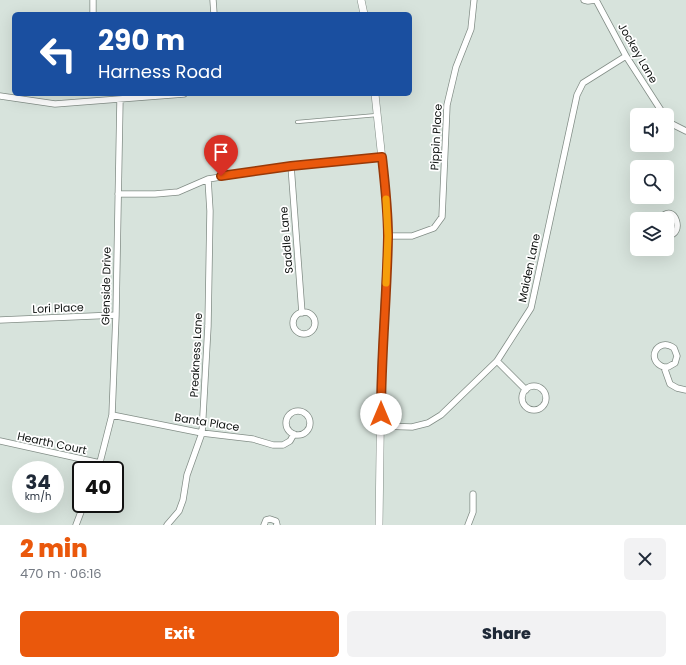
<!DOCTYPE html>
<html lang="en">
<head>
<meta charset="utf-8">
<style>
  :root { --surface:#fff; --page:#f2f2f3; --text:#1f2937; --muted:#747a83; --accent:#ea580c }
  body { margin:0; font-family:Poppins,sans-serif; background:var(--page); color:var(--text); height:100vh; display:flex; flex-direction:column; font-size:15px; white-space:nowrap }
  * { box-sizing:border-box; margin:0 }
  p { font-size:13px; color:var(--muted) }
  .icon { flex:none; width:22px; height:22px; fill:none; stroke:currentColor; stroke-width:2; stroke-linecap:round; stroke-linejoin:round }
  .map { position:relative; height:525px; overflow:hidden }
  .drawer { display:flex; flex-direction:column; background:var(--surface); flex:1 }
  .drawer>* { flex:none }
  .hud { position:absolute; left:12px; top:12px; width:400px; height:84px; border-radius:6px; box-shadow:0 4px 16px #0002; background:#1a4fa0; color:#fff; overflow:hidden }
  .tools { position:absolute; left:630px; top:108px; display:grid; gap:8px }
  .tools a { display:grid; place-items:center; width:44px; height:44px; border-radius:6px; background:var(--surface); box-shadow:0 4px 16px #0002; font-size:20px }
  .speed { position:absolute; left:12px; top:461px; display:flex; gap:8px; font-size:20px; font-weight:700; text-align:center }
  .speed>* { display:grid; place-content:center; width:52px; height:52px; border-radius:50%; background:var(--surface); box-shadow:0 4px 16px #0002; line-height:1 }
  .speed small { font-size:10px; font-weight:400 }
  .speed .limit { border:2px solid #111; border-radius:6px; background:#fff; color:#111 }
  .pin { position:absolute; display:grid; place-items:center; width:34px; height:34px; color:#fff; margin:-41px -17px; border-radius:50% 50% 50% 0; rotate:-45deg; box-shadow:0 0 4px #0007 }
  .pin .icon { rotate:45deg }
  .me { position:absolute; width:44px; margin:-22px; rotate:0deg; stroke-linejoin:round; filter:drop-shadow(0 0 3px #0008) }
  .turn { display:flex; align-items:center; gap:14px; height:84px; padding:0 20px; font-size:18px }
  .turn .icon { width:52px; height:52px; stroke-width:2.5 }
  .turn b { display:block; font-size:28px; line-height:34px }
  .round { display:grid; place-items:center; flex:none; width:42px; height:42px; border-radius:6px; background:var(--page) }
  .headline { display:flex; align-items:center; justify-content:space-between; height:68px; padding:0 20px }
  h1 { font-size:24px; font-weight:800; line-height:30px; color:var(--accent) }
  .primary-button { display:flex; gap:8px; margin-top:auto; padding:8px 20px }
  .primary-button a { flex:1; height:46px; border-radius:6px; background:var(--accent); color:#fff; font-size:16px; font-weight:800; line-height:46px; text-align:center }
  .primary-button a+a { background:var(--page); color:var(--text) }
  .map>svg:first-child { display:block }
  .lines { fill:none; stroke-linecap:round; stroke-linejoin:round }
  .service-casing { stroke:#828d86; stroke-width:4 }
  .minor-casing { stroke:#828d86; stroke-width:7 }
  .tertiary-casing { stroke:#828d86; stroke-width:8 }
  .service { stroke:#fff; stroke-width:2.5 }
  .minor { stroke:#fff; stroke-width:5.5 }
  .tertiary { stroke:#fff; stroke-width:7 }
  .route-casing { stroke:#983908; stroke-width:10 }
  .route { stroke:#ea580c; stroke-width:7 }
  .slow { stroke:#f59e0b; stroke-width:7 }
  .labels { text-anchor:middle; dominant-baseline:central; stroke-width:3.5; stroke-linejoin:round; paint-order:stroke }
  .street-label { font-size:11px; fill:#0d110f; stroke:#fff }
</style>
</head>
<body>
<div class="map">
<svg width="686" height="525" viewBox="0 0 686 525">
  <rect width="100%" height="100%" fill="#d7e3dc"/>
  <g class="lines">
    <defs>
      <path id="service" d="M297 122 377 115"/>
      <path id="minor" d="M93 0V14
        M213 0 214 14
        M584 0 588 1 595 0
        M596 0 626 56 664 115
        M0 96 55 104 184 94
        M667 119 672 124 686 131
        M291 166 302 313
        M118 194H155L178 192 208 179 291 166 382 157
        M660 219C675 199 686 237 667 235
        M388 236H412L434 228 442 217 447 105 456 67 471 29 474 0
        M293 323a11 11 0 1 1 22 0a11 11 0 1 1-22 0Z
        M0 320 116 315
        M497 361 526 390
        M664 367H668L675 363 677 356 674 348C657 336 645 361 664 367L670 384 677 388 686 390
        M522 398a12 12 0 1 1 24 0a12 12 0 1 1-24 0Z
        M286 423a12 12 0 1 1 24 0a12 12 0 1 1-24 0Z
        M112 415 202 433 253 439 273 445H283L290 441 294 434
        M381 426 412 427 428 423 441 415 497 361 531 308 577 95 583 83 626 56
        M0 441 100 463
        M98 470 112 415 116 315 120 100
        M76 525 84 504
        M167 525 179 511 183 500 187 475 202 433 208 326 210 211 208 179
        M264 525 266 520 270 519 276 521 277 525
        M468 525 473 512V494"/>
      <path id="tertiary" d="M361 0 364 14
        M375 94 386 197 388 236 381 378 379 525"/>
    </defs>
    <use href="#service" class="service-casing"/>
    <use href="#minor" class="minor-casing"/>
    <use href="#tertiary" class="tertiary-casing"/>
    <use href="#service" class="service"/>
    <use href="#minor" class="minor"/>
    <use href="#tertiary" class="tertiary"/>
  </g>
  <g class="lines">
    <defs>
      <path id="route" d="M221 176 291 166 382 157C385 184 388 210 388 237 387 296 381 355 381 414"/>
    </defs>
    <use href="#route" class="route-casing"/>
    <use href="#route" class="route"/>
    <path class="slow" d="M386 283 388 236 386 199"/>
  </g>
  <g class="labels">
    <g class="street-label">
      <text transform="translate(638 53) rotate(60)">Jockey Lane</text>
      <text transform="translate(436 137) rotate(-87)">Pippin Place</text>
      <text transform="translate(286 240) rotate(-95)">Saddle Lane</text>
      <text transform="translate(529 268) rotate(-78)">Maiden Lane</text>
      <text transform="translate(106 286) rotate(-89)">Glenside Drive</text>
      <text transform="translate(58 308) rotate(-2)">Lori Place</text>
      <text transform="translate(196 355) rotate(-87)">Preakness Lane</text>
      <text transform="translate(207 422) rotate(9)">Banta Place</text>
      <text transform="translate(52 443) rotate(12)">Hearth Court</text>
    </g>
  </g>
</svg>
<div class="tools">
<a><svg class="icon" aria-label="sound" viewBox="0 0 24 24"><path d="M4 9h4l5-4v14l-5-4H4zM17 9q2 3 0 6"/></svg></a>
<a><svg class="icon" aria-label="search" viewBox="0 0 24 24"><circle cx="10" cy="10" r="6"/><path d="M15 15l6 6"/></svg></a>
<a><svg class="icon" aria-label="layers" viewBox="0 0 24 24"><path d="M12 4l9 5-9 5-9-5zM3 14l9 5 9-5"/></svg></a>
</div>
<div class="speed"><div>34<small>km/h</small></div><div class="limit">40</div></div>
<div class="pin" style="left:221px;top:176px;background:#d93025"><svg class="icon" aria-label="arrive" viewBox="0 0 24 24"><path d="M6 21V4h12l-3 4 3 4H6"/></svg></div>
<svg class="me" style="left:381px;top:414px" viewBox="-20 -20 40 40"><circle r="19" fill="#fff"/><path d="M0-13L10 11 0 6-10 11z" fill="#ea580c"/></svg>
<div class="hud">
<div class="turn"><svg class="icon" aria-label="left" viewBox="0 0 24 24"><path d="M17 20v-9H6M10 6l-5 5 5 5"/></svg><div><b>290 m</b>Harness Road</div></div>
</div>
</div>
<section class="drawer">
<div class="headline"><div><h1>2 min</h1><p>470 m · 06:16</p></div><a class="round"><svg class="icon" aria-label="close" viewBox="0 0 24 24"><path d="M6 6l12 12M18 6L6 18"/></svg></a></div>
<div class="primary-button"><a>Exit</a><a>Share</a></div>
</section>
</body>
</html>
